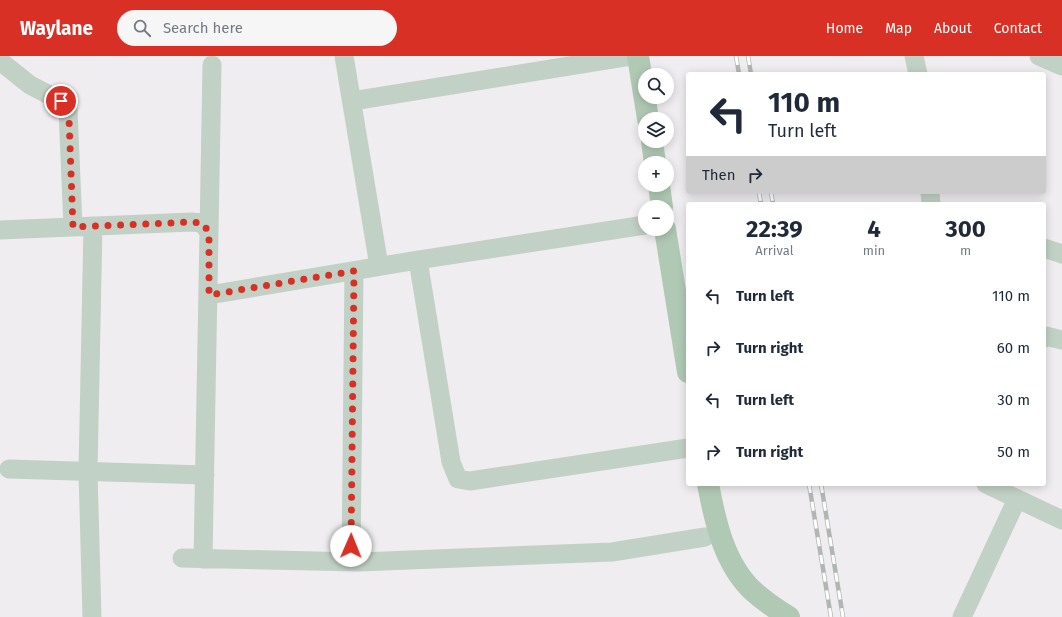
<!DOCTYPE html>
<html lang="en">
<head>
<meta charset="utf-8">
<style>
  :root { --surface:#fff; --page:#f6f6f7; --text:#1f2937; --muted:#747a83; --accent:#d93025 }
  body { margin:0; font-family:"Fira Sans",sans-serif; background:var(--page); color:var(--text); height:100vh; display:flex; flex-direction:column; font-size:15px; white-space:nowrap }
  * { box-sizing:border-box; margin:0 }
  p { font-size:13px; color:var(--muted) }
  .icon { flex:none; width:22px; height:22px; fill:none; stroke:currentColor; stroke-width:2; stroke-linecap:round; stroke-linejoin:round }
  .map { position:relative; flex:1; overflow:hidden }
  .panel { position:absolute; left:686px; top:146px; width:360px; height:284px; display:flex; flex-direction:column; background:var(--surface); border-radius:4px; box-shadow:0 2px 10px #0003 }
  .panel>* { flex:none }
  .guide { position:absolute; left:686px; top:16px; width:360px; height:122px; border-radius:4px; box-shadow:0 2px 10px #0003; background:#fff; color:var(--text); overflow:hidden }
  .controls { position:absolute; left:638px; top:12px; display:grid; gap:8px }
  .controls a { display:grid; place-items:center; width:36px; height:36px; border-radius:50%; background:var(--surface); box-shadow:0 2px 10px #0003; font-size:20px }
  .pin { position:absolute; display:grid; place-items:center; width:34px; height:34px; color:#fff; margin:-17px; border:2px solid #fff; border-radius:50%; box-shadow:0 1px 4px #0007 }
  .me { position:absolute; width:44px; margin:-22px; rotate:1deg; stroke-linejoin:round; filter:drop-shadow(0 0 3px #0008) }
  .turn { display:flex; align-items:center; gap:14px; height:84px; padding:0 16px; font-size:18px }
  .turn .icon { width:52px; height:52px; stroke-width:2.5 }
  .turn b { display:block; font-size:28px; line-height:34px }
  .then { display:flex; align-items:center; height:38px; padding:0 16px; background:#0003; gap:8px; font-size:15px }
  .eta { display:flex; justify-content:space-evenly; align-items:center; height:68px; text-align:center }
  .eta b { font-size:24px; font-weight:700; line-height:28px }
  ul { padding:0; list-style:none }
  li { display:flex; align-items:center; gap:12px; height:52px; padding:0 16px }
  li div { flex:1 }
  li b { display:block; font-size:15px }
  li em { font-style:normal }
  header { display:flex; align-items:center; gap:24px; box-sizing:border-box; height:56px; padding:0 20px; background:var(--accent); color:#fff }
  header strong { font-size:19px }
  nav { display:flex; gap:22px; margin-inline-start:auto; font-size:14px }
  .search { width:280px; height:36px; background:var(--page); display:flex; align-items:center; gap:10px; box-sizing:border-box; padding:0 14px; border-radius:22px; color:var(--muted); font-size:15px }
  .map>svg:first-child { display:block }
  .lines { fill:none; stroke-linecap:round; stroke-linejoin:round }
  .street { stroke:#c2d1c5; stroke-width:19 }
  .primary { stroke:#b0c9b5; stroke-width:22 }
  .rail-casing { stroke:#b0b7b2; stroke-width:4.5 }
  .rail { stroke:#fff; stroke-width:3; stroke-dasharray:9; stroke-linecap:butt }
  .route { stroke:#d93025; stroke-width:7; stroke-dasharray:0 12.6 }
</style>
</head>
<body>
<header>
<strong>Waylane</strong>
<div class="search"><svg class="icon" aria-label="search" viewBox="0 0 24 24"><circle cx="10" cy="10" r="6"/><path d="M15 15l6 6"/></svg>Search here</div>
<nav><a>Home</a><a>Map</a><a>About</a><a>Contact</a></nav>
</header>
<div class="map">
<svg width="1062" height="561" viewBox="0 0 1062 561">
  <rect width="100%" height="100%" fill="#efedf0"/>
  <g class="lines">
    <path class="street" d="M344 0 379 210
      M914 0 918 18
      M1039 0 1062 10
      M0 5 30 29 61 45 68 53 73 171
      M352 45 631 0
      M930 136 931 148
      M0 174 192 166 202 167 209 176 203 503
      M209 176 212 9
      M1044 192 1062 198
      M418 204 451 406 458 423 470 425 688 392
      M209 239 418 204 645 169
      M1044 282 1046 280 1062 284
      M9 413 205 419
      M986 428 1062 464
      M182 502 359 506 612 496 705 481
      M351 506 354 215
      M92 561 88 416 93 170
      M962 561 1017 443"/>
    <path class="primary" d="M638 0 648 63
      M652 85 655 107
      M659 129 662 151
      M665 173 688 316
      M708 428C715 465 724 507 752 534 763 544 776 553 789 561"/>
    <defs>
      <path id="rail" d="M736 0 739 18
        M748 0 751 18
        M759 136 761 148
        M771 136 773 148
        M809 428 831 561
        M821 428 843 561"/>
    </defs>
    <use href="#rail" class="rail-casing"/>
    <use href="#rail" class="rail"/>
  </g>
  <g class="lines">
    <path class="route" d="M61 45 68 53 69 62 73 171 192 166 202 167 209 176V239L354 215 351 490"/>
  </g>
</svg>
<div class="controls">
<a><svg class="icon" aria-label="search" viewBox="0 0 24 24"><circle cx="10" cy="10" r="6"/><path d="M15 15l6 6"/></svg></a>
<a><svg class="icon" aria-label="layers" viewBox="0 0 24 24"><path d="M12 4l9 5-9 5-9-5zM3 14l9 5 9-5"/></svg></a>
<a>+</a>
<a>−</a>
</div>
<div class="pin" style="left:61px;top:45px;background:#d93025"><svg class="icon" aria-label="arrive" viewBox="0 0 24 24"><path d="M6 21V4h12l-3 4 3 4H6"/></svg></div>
<svg class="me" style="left:351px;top:490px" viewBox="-20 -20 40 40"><circle r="19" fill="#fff"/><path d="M0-13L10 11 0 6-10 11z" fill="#d93025"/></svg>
<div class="guide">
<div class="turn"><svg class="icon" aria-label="left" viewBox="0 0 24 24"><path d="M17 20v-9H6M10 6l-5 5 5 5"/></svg><div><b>110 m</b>Turn left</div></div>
<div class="then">Then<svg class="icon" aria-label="right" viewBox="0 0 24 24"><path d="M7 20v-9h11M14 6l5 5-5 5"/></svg></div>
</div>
<section class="panel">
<div class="eta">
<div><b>22:39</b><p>Arrival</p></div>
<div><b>4</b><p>min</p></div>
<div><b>300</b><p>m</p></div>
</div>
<ul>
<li><svg class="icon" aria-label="left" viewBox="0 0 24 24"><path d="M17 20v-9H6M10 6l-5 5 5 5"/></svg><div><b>Turn left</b></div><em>110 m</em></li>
<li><svg class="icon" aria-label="right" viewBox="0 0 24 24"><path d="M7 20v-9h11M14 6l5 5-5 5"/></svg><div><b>Turn right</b></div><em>60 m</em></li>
<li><svg class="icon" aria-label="left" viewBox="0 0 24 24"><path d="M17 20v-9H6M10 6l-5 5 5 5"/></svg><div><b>Turn left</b></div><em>30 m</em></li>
<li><svg class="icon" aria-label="right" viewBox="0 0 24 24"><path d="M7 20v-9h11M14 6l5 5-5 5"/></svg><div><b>Turn right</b></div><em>50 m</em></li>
</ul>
</section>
</div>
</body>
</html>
